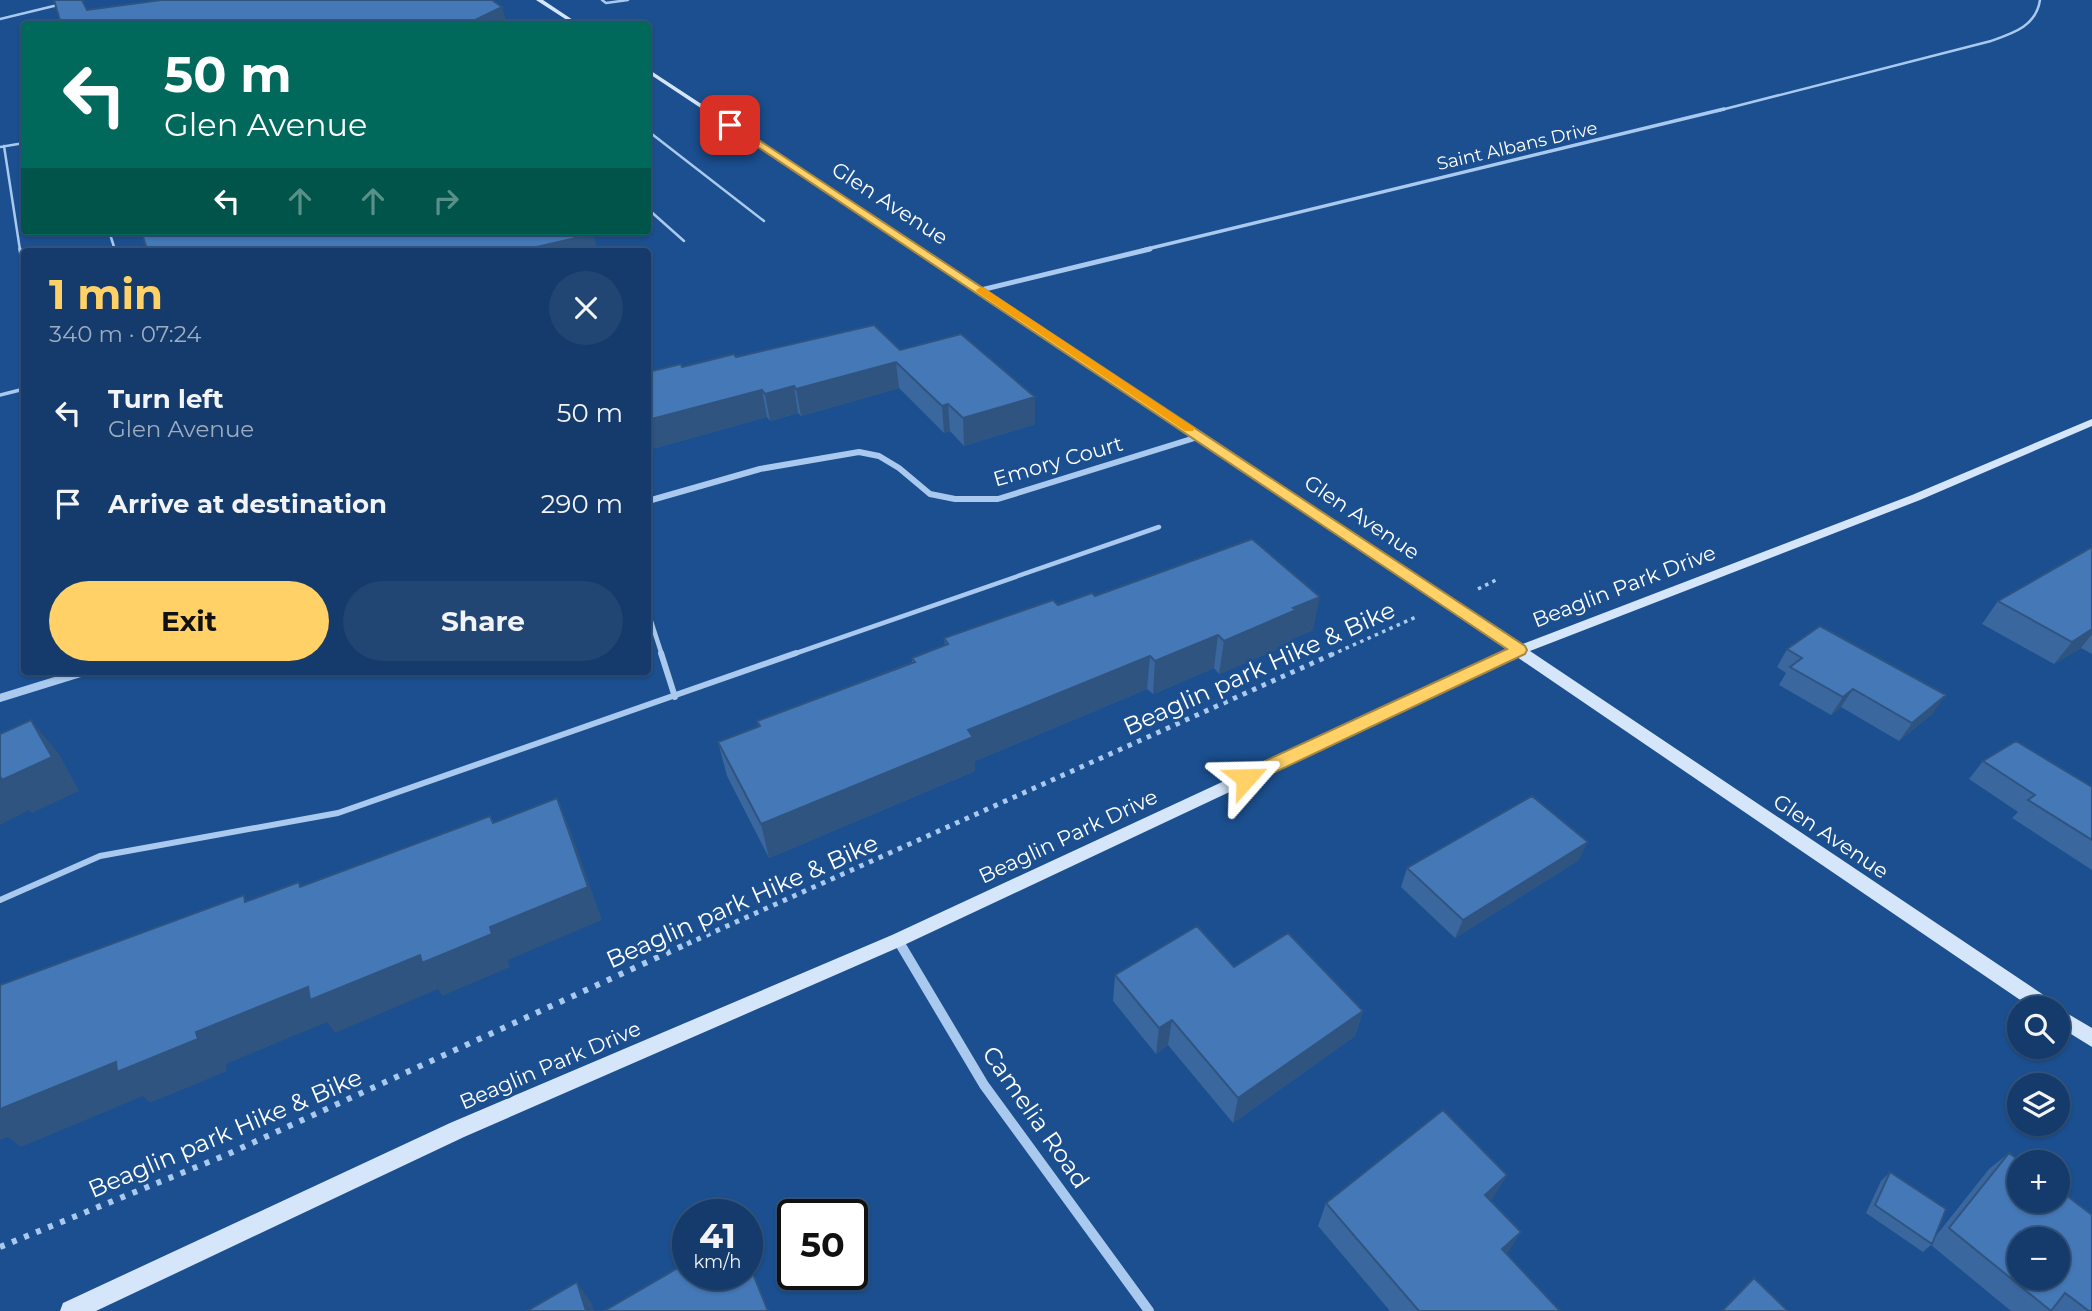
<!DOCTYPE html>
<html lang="en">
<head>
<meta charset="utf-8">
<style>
  :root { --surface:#143b6b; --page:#214673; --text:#f1f3f6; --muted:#9dadc1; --line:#33557e; --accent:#ffd166 }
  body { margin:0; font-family:Montserrat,sans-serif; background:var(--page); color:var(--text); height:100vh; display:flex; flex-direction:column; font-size:26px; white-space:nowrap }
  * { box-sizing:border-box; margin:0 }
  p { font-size:23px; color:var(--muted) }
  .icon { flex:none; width:38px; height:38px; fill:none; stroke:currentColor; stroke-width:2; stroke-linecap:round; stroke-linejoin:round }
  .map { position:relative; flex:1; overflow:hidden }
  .sheet { position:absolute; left:21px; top:248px; width:630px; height:427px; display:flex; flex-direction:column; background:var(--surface); border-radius:7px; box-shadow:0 2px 5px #0004,0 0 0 2px var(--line) }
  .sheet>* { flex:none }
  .hud { position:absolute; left:21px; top:21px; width:630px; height:214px; border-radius:7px; box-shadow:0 2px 5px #0004,0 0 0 2px var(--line); background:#00695c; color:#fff; overflow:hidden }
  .controls { position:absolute; left:2007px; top:996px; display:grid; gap:14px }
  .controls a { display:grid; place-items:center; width:63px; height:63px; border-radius:50%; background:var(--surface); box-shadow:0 2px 5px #0004,0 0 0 2px var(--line); font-size:35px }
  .speed { position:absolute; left:672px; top:1199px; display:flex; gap:14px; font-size:35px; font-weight:700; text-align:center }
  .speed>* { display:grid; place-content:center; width:91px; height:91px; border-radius:50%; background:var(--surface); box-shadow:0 2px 5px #0004,0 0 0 2px var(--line); line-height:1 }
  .speed small { font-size:18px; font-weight:400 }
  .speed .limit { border:4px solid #111; border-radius:10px; background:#fff; color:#111 }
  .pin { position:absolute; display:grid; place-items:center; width:60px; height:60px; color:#fff; margin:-30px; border-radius:14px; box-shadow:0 4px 10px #0006 }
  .me { position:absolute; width:77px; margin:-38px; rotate:65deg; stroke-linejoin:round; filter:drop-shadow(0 0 5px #0008) }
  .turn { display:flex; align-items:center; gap:24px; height:147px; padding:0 28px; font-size:32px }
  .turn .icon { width:91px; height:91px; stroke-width:2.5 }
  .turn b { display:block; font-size:49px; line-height:60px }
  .lanes { display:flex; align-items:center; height:66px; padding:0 28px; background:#0003; justify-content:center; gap:35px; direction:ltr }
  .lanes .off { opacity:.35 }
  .round { display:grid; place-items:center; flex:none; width:74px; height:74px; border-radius:37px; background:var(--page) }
  .headline { display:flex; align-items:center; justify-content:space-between; height:119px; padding:0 28px }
  h1 { font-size:42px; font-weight:700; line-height:52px; color:var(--accent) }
  .action { display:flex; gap:14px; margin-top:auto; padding:14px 28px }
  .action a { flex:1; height:80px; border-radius:42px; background:var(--accent); color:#111; font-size:28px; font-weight:700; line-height:80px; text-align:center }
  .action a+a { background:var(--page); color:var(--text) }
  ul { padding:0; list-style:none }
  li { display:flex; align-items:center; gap:21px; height:91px; padding:0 28px }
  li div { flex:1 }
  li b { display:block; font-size:26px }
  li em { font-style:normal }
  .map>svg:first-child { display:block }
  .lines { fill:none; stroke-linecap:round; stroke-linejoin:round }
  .path-far2 { stroke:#a9c9ee; stroke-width:3.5; stroke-dasharray:3.5 4.5; stroke-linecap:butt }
  .path-far1 { stroke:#a9c9ee; stroke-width:5; stroke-dasharray:4.5 6; stroke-linecap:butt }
  .path { stroke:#a9c9ee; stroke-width:6; stroke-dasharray:5 8; stroke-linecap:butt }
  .lane-far3 { stroke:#a9c9ee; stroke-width:2.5 }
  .lane-far2 { stroke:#a9c9ee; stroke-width:3.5 }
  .lane-far1 { stroke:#a9c9ee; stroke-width:4.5 }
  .lane { stroke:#a9c9ee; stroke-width:6 }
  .street-far5 { stroke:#a9c9ee; stroke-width:2.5 }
  .street-far4 { stroke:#a9c9ee; stroke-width:3.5 }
  .street-far3 { stroke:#a9c9ee; stroke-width:5 }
  .street-far2 { stroke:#a9c9ee; stroke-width:6 }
  .street-far1 { stroke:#a9c9ee; stroke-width:8 }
  .street { stroke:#a9c9ee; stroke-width:10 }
  .secondary { fill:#d6e6fa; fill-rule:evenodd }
  .wall { fill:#3a679d }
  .shaded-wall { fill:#305480 }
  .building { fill:#4478b7; stroke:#305480; stroke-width:2; fill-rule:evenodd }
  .route { fill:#ffd166; stroke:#a68842; stroke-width:2 }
  .slow { fill:#f59e0b }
  .labels { text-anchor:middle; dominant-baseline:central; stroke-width:6; stroke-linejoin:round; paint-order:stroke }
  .far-street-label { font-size:18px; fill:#fff; stroke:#1b4f8f }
  .street-label { font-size:21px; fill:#fff; stroke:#1b4f8f }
  .near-street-label { font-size:24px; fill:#fff; stroke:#1b4f8f }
</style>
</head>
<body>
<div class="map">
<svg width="2092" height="1311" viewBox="0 0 2092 1311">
  <rect width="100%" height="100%" fill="#1b4f8f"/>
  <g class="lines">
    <path class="path-far2" d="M1478 589 1496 580
      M1331 655 1416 617"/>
    <path class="path-far1" d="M687 944 1335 653"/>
    <path class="path" d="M0 1247 226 1155 691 942"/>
    <path class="lane-far3" d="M602 0 606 3 628 0
      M0 19 62 4
      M648 131 764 221
      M4 146 20 250
      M0 147 24 143
      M648 209 684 241
      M109 231 115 250"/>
    <path class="lane-far2" d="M20 249 24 275
      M114 249 115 252
      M0 395 24 389"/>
    <path class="lane-far1" d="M648 612 662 655
      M791 655 1159 527"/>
    <path class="lane" d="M661 653 675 697
      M0 900 100 856 338 813 796 653"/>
    <path class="street-far5" d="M1717 111 1991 41C2014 33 2036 26 2040 0"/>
    <path class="street-far4" d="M1143 250 1724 109"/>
    <path class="street-far3" d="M981 290 1150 249"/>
    <path class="street-far2" d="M648 501 760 469 859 452 879 456 899 468 930 494 955 499H998L1201 436"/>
    <path class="street-far1" d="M0 698 84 672
      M898 941 900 944"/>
    <path class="street" d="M899 942 984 1085 1149 1311"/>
    <path class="secondary" d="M536 0H543L579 24H573Z
      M648 69 1205 434 1520 645 1912 495 2092 419V426L1920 500 1530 651 2054 1002 2056 1008H2032L1517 657 904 945 464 1137 96 1311H60L63 1303 450 1123 892 935 1507 650 1197 438 648 73Z
      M2057 1008H2058L2092 1028V1047L2058 1026Z"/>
  </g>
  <path class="wall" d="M900 350 1035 424 964 446 950 431 944 433 899 388 801 416 798 413 770 421 767 417 648 450 682 367 736 357Z
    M2092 547V654L2081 648 2054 664 1982 624 1998 601Z
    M1095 596 1313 630 1291 639 1290 644 1219 674 1214 668 1153 694 1147 689 975 761V771L769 858 727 776 718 742 758 727 757 721 912 662V658L945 645 944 638Z
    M1787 649 1933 713 1899 741 1841 707 1831 715 1779 685 1786 673 1777 667Z
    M1983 761 2092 787V870L2012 818 2018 812 1969 779Z
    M1579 860 1455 938 1401 887 1407 868Z
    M1234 967 1363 1011 1355 1036 1233 1123 1168 1045 1156 1054 1113 1001 1115 975Z
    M2009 1153 2092 1311H2011L1931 1245 1923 1252 1866 1213 1881 1181 1890 1172 1935 1237 1989 1169Z
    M1507 1175 1491 1200 1507 1255 1560 1311H1390L1318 1226 1326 1203Z"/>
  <path class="shaded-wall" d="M502 7 507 23 504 24H467Z
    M593 234 598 252H515Z
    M896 362 899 388 801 416 796 389Z
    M794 386 798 413 770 421 765 394Z
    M762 390 767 417 648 450V420Z
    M1035 397V424L964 446 963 418Z
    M948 404 950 431 944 433 942 406Z
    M1320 597 1313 630 1291 639 1290 644 1219 674 1224 641 1293 608Z
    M2092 629V634L2081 648 2054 664 2072 642Z
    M1218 635 1214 668 1153 694 1155 661Z
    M1150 656 1147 689 975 761V771L769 858 761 824 968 730Z
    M1853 689 1841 707 1831 715 1843 697Z
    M1946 695 1933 713 1899 741 1912 723Z
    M31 720 59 754 79 791 32 813 29 810 0 825V776Z
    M557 798 571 832 602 920 508 960 510 967 442 996 438 989 335 1033 327 1022 226 1064 227 1071 150 1103 143 1096 21 1147 8 1137 0 1140V1109L116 1062 196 1032 308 987 490 927Z
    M1588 842 1579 860 1455 938 1463 920Z
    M1363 1011 1355 1036 1233 1123 1238 1098Z
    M1172 1020 1168 1045 1156 1054 1159 1028Z
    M1507 1175 1493 1198 1472 1218 1485 1195Z
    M1521 1232 1507 1254 1502 1249Z
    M577 1282 592 1304 594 1311H586Z"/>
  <path class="building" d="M54 0H82L87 10 161 0H492L502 7 467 24H61Z
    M141 231H590L593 234 515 252H148Z
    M874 325 900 350 961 334 1035 397 963 418 948 404 942 406 896 362 796 389 794 386 765 394 762 390 648 420V372L681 364 682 367 734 354 736 357Z
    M1252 539 1320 597 1293 608 1296 610 1224 641 1218 635 1155 661 1150 656 968 730 973 737 761 824 718 742 760 726 757 721 915 662 912 658 948 644 944 638 1053 600 1058 605 1092 593 1095 596Z
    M2092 547V629L2072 642 1998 601Z
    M1820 626 1946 695 1912 723 1853 689 1843 697 1790 667 1802 658 1787 649Z
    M31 720 52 757 2 780 0 776V734Z
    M2016 741 2092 787V840L2028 800 2035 795 1983 761Z
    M1532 796 1588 842 1463 920 1407 868Z
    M557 798 588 887 490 927 492 934 422 963 420 955 310 1000 308 987 196 1032 198 1039 117 1072 116 1062 0 1109V985L244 895 245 902 299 882 300 887 490 816 493 823Z
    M1197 926 1234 967 1288 933 1363 1011 1238 1098 1172 1020 1159 1028 1115 975Z
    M1443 1110 1507 1175 1485 1195 1521 1232 1502 1249 1560 1311H1419L1326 1203Z
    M2009 1153 2021 1162H2020V1200H2058V1189L2092 1215V1311H2089L2065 1293 2051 1311 1949 1228ZM2020 1239H2058V1278H2020Z
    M1890 1172 1946 1209 1932 1244 1875 1205Z
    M747 1259 768 1311H604L688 1262V1274H747Z
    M1754 1278 1788 1311H1722Z
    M577 1282 586 1311H527Z"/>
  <path class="route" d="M728 123H733L1525 646 1527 650 1525 654 1252 783H1239L1237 778 1239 773 1507 649 728 127Z"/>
  <path class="slow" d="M981 287 984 288 1195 428 1193 431H1185L977 292 976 290Z"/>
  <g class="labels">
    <g class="far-street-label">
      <text transform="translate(1517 146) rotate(-13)">Saint Albans Drive</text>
    </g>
    <g class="street-label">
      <text transform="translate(890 203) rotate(33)">Glen Avenue</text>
      <text transform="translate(1058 461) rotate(-16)">Emory Court</text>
      <text transform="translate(1362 517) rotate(34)">Glen Avenue</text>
      <text transform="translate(1624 586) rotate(-21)">Beaglin Park Drive</text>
      <text transform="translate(1068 836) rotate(-25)">Beaglin Park Drive</text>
      <text transform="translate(1831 836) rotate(34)">Glen Avenue</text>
      <text transform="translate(550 1065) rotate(-23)">Beaglin Park Drive</text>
    </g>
    <g class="near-street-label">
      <text transform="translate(1259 668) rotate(-24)">Beaglin park Hike &amp; Bike</text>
      <text transform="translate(742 901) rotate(-24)">Beaglin park Hike &amp; Bike</text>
      <text transform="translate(1036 1117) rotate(55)">Camelia Road</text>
      <text transform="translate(225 1133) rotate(-23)">Beaglin park Hike &amp; Bike</text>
    </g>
  </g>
</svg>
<div class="controls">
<a><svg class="icon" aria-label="search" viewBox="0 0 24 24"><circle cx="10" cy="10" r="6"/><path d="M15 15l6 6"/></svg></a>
<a><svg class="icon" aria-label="layers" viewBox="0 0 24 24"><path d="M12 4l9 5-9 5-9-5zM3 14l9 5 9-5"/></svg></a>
<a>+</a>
<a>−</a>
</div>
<div class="speed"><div>41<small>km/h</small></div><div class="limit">50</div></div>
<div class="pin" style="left:730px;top:125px;background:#d93025"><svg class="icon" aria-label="arrive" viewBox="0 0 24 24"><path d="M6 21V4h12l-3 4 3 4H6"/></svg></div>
<svg class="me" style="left:1246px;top:778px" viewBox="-20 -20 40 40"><path d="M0-17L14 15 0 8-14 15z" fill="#ffd166" stroke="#fff" stroke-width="4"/></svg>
<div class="hud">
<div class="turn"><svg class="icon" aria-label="left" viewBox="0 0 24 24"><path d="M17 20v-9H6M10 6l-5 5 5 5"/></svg><div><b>50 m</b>Glen Avenue</div></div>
<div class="lanes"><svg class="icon" aria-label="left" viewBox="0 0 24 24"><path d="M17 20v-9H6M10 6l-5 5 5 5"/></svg><svg class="icon off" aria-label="ahead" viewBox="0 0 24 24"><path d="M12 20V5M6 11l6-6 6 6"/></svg><svg class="icon off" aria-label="ahead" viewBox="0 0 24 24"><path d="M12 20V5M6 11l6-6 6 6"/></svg><svg class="icon off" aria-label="right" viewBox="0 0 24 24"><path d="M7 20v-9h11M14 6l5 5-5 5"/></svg></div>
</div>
<section class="sheet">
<div class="headline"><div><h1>1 min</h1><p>340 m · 07:24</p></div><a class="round"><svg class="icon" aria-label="close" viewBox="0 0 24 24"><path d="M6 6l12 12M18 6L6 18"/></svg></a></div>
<ul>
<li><svg class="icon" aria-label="left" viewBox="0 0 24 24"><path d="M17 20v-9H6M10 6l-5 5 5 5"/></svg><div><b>Turn left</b><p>Glen Avenue</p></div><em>50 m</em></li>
<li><svg class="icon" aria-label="arrive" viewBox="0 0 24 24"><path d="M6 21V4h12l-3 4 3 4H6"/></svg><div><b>Arrive at destination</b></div><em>290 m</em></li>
</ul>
<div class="action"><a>Exit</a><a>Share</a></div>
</section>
</div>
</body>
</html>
